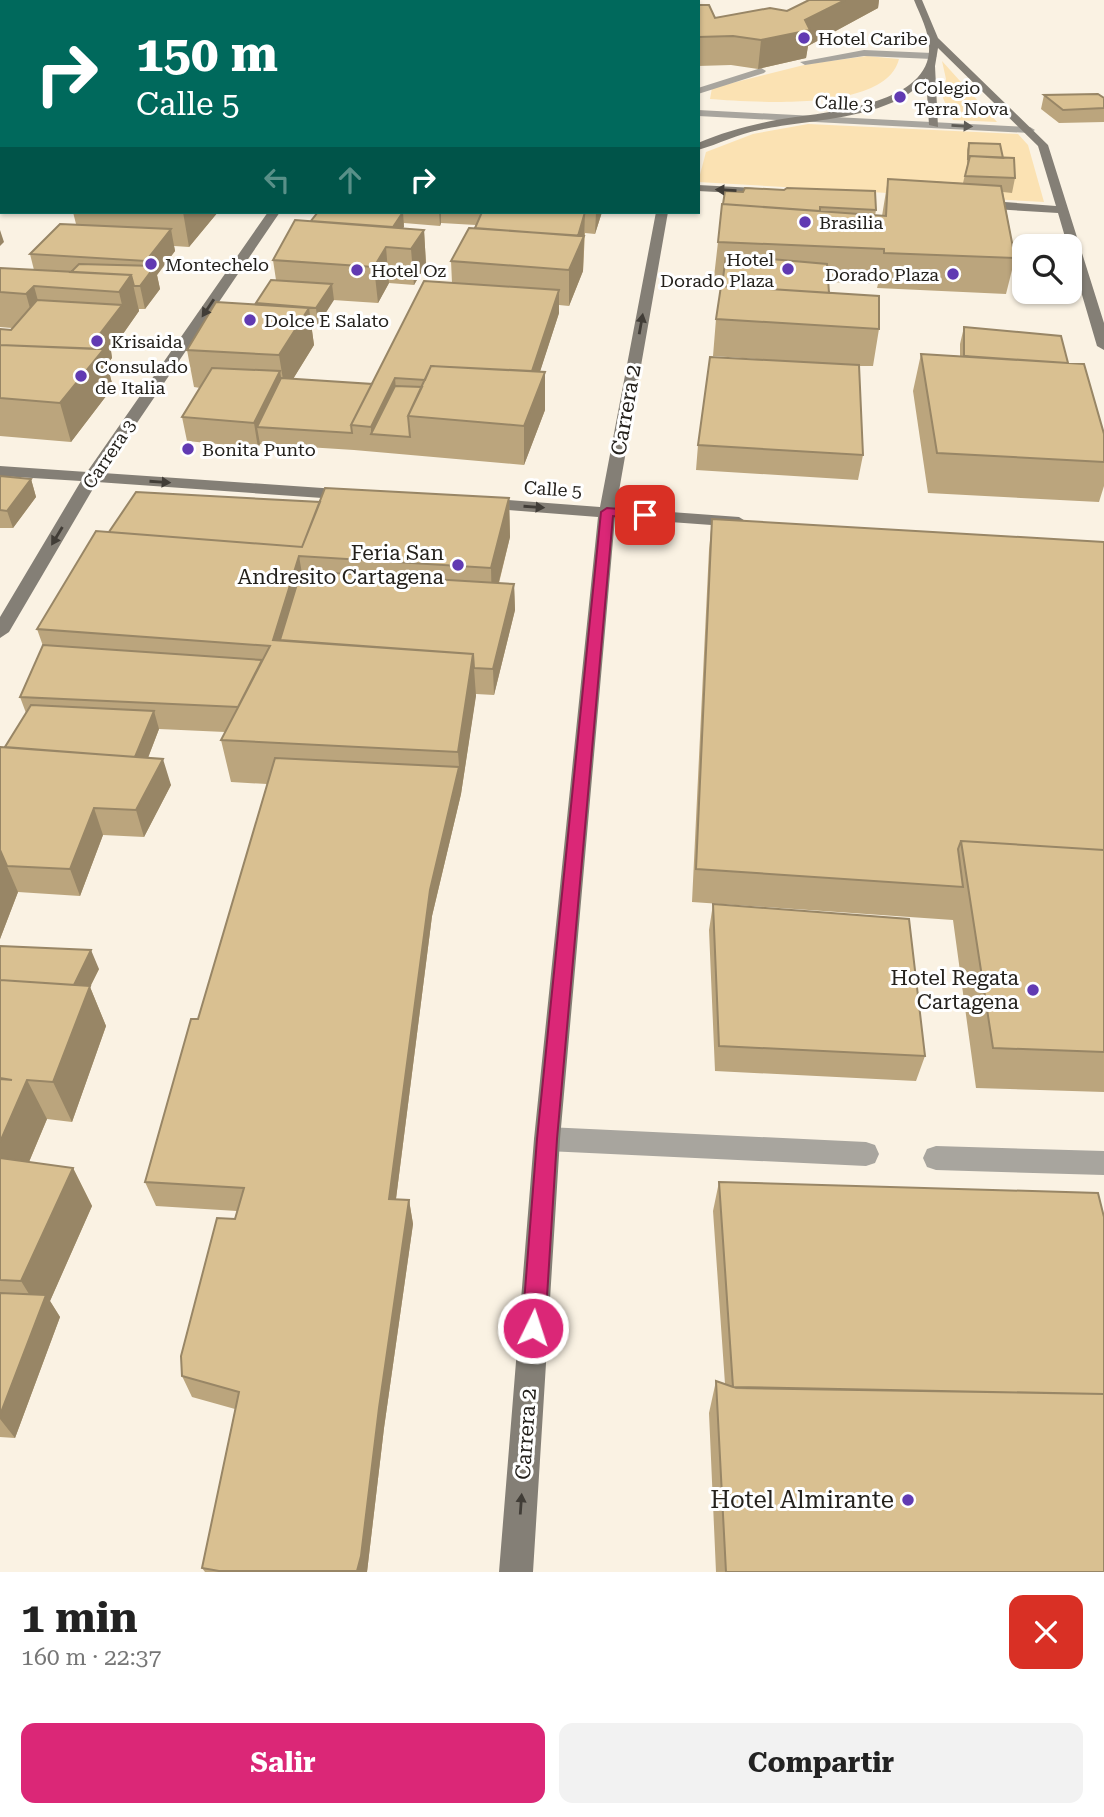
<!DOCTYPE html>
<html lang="es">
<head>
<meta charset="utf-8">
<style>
  :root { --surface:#fff; --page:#f2f2f2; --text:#222; --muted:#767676; --accent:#db2777 }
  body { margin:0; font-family:"Roboto Serif",serif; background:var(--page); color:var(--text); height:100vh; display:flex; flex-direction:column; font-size:26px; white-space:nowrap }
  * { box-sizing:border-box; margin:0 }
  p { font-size:23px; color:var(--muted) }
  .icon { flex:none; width:38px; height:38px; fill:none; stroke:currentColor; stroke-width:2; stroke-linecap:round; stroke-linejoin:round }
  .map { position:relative; height:1572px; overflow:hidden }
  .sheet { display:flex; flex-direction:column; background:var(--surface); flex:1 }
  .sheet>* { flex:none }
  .hud { position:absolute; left:0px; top:0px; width:700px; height:214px; box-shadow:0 2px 5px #0004; background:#00695c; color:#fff; overflow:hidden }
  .controls { position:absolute; left:1012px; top:234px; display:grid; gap:14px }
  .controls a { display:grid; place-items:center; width:70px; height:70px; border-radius:14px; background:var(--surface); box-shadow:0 2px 5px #0004; font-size:35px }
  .pin { position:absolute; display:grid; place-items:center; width:60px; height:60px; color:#fff; margin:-30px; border-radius:14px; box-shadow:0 4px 10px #0006 }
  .me { position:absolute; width:77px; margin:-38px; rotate:4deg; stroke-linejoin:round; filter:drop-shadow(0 0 5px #0008) }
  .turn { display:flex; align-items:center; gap:24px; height:147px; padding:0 21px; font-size:32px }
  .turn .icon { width:91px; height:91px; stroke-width:2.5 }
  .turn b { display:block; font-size:49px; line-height:60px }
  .lanes { display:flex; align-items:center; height:66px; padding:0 21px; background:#0003; justify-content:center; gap:35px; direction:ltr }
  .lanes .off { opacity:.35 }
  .round { display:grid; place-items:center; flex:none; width:74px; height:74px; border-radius:14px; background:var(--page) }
  .summary { display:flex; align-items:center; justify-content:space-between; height:119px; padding:0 21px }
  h1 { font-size:42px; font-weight:700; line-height:52px }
  .action { display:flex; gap:14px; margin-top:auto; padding:14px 21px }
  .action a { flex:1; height:80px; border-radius:14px; background:var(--accent); color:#fff; font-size:28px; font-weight:700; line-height:80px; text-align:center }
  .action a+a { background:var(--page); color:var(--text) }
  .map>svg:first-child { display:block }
  .green { fill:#fbe2b3 }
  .water { fill:#ac9467 }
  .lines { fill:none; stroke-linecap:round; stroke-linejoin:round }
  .lane { fill:#a8a59e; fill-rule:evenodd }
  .street { fill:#a8a59e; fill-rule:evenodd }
  .secondary { fill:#847f76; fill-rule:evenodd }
  .wall { fill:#bba57d; fill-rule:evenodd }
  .shaded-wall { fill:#988666 }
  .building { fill:#d9c091; stroke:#988666; stroke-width:2 }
  .oneway { fill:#5f5c56 }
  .oneway2 { fill:#413d37 }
  .route { fill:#db2777; stroke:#8e194d; stroke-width:2 }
  .poi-dot { fill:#613ab2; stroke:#fff; stroke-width:2.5 }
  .labels { text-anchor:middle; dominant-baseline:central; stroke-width:6; stroke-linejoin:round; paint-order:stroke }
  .far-poi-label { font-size:18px; fill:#24211c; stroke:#fff; text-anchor:start }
  .far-street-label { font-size:18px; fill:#24211c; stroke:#fff }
  .street-label { font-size:21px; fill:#24211c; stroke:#fff }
  .poi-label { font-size:21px; fill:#24211c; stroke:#fff; text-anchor:end }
  .near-poi-label { font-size:24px; fill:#24211c; stroke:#fff; text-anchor:end }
</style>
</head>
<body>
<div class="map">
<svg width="1104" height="1572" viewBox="0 0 1104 1572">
  <rect width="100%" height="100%" fill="#faf2e3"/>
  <path class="green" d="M867 56 899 59C886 113 753 102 710 99L712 88 808 64Z
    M942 61 997 122 953 120 943 98 946 79Z
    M808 124 1018 134 1028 145 1044 202 698 182 706 152 753 134Z"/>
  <path class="water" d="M0 0H354L2 2V4Z"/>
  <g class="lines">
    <path class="lane" d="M555 0H565L566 2H556Z
      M864 50 932 53 937 56 932 59 864 56 805 65 800 62Z
      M761 68 766 71 764 73 698 94V88Z
      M547 1127 866 1142 875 1145 879 1154 875 1163 866 1166 547 1151 538 1147 534 1139 538 1131Z
      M936 1146 1104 1151V1175L936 1170 927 1167 923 1158 927 1149Z"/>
    <path class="street" d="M698 110 1030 127 1035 130 1030 133 698 116Z"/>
    <path class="secondary" d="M464 0H480L462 2Z
      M914 0H922L938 38 1048 145 1104 323V350L1097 346 1058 213 978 208 972 204 978 200 1056 206 1038 146 938 48 935 66 938 127 929 125 926 78C893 120 808 119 759 130 738 134 719 144 698 150V143C721 133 746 126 771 121 812 113 911 109 927 62 934 40 922 20 914 0Z
      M0 146H2V152H0Z
      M698 185 771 189 777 192 771 195 698 191Z
      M268 212H280L103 473 351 490 359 495 351 500 97 482 9 632 0 638V617L81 481 0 476V466L87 472Z
      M656 212H668L616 508 739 517 747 522 739 527 615 518 560 1139 533 1572H499L534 1139 598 517 481 508 473 503 481 498 600 507Z"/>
  </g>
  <path class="wall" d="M809 0H879L878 8 808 46 806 58 758 69 731 65 698 66V5L715 18 787 11Z
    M2 22V128H0V23Z
    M1044 95 1104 98V122L1059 123 1041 109Z
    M969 143 1003 158 1015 178 1012 193 1003 192 1015 258 1006 294 877 288 878 284 828 282 829 293 879 329 873 366H859L863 455 858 480 696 470 698 445 829 364 713 356 716 319 723 278 714 277 718 242 725 191 876 210 875 216H882L888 179 963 183 967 166V150Z
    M73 212H218L189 247 174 246 175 251 157 275 160 289 145 309H139V311L111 351 112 358 107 364 113 387 71 442 0 436V329L11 330 12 328 0 327V268L34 270 30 254 76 224Z
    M318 212H602L595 234 585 233 583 271 569 306 559 305V313L540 371 545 410 524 465 354 450 260 444 258 448 187 441 182 417 200 388 194 387 187 350 256 304 276 280 273 260 311 221ZM404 223 440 226 441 223 476 225 451 261 452 283 372 384 293 379 314 345 311 324 318 325 333 300 378 303 389 283 414 285 426 264 424 230 403 228Z
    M964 327 1068 363 1104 434V486L1099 502 928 493 913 391 921 354 960 356V344Z
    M0 476 31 479 36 497 13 528H0Z
    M509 498 510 537 499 583 514 584 515 610 494 695 476 694 461 794 432 916 396 1199 409 1200 413 1224 384 1428 367 1572H205L202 1568 235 1409 192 1397 182 1376 237 1211 156 1206 145 1182 198 1019 267 784 231 782 221 740 225 732 159 729 148 758 171 785 144 837 103 835 80 896 18 892 0 939V747H5L26 713 20 697 43 646 37 629 109 532 320 502Z
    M712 519 1104 542V1092L976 1088 953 920 692 902 709 550Z
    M713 904 925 1056 916 1081 715 1071 709 930Z
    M0 946 99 969 90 987 106 1026 72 1122 47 1119 29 1162 73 1168 92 1206 50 1301 60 1317 15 1438 0 1437Z
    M719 1182 1104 1572H716L709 1413 716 1381 725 1384 713 1211Z"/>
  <path class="shaded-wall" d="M845 0H879L878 8 808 46 806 58 758 69 761 40 805 20Z
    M183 212H218L189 247Z
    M403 212 404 227 391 248 386 247 389 283 378 303 374 267 385 240Z
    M439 212H441V223L440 226Z
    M585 212 583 271 569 306V270Z
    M596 212H602L595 234Z
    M171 229 175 251 157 275 160 289 145 309 140 286 149 274 146 261Z
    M0 230 4 242 0 246Z
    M424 230 426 264 414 285 411 249Z
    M131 275 139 311 111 351 112 358 107 364 113 387 71 442 60 403 99 335 122 305 119 292Z
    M332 284 334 300 318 325 316 308Z
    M34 286 44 323 36 330 26 294Z
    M559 290V313L528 409V385Z
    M309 308 314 345 285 392 279 355Z
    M280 371 284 395 257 427 260 444 258 448 254 423Z
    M545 372V410L524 465V426Z
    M395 378 397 402 371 434V427Z
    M31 479 36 497 13 528 7 511Z
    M509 498 510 537 492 609 491 568Z
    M299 556 306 597 288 656 273 640Z
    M514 584 515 610 494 695 493 669Z
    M473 654 476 696 461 794 458 752Z
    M154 711 159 729 139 781 133 762Z
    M163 759 171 785 144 837 136 810Z
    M459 767 461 794 432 916 393 1222 389 1199 430 890Z
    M94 808 103 835 80 896 70 869Z
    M0 850 18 892 0 939Z
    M91 950 99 969 90 987 106 1026 72 1122 53 1082 65 1004Z
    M27 1080 47 1119 15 1195 0 1169V1142Z
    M73 1168 92 1206 50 1301 60 1317 15 1438 0 1419V1415L40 1312 21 1281Z
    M409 1200 413 1224 384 1428 367 1572H357L379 1408Z"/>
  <path class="building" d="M32 0 109 2H30Z
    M809 0H845L805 20 810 30 761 40 733 36 698 37V5H709L715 18 770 8 787 11Z
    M2 22V104H0V23Z
    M1098 94 1104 98V108L1063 110 1044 95Z
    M969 143 1000 144 1003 158 970 156 969 159H968Z
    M970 156 1014 158 1015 178 965 176Z
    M888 179 1001 186 1015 258 884 253V249L718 242 722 204 886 216Z
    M745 188 784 190 787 188 875 191 876 210 820 207V211L723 204 725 191 743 192Z
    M318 212H403L393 227 311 221Z
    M482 212H585L578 236 475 228Z
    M295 220 424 230 411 249 386 247 374 267 273 260Z
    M60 224 171 229 146 261 30 254Z
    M469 228 584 236 569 270 451 261Z
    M726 255 827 264 829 293 722 286Z
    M79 264 155 266 140 286H134L131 275 71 272Z
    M0 268 131 275 119 292 34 286 26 294 0 292Z
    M271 280 332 284 316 308 256 303Z
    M424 281 559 290 532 371 431 366 425 380 395 378 371 427 351 425Z
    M721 286 879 296V329L716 319Z
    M37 300 122 305 99 335H107L95 349 0 345V329L11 330Z
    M216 302 309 308 279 355 187 350Z
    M964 327 1061 336 1068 363 964 356Z
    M0 345 104 349 60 403 0 398Z
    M921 354 1084 364 1104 434V462L937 453Z
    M710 357 859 365 863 455 698 445Z
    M431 366 545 372 524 426 408 416Z
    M212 368 280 371 254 423 182 417Z
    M281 378 372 384 351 425 352 433 257 427Z
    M395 386 422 387 408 416 410 437 371 434Z
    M0 476 31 479 7 511 0 510Z
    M325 488 509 498 491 568 299 556 273 640 473 654 458 752 221 740 270 646 37 629 96 531 302 547Z
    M136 492 320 502 302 547 109 532Z
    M712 519 1104 542V850L961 841 958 849 963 887 696 869Z
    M301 571 514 584 493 669 474 668 473 654 280 640Z
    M43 645 262 660 238 707 20 697Z
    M31 705 154 711 135 757 5 747Z
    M0 747 163 759 136 810 94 808 70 869 7 866 0 850Z
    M275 758 459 767 430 890 389 1199 409 1200 379 1408 361 1556 357 1571H219L202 1568 239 1392 182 1376 181 1356 217 1218 235 1219 244 1188 145 1182 191 1019H198Z
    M961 841 1104 850V1052L993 1048Z
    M713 904 909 919 925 1056 719 1046Z
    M0 946 91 950 74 985 0 980Z
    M0 980 90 986 53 1082 27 1080 0 1142V1079L12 1080 0 1078Z
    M0 1158 73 1168 21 1281 0 1280Z
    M719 1182 1098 1193 1104 1217V1394L733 1387Z
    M0 1293 46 1295 0 1415Z
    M716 1381 736 1388 1104 1394V1572H726Z"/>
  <defs><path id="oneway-solid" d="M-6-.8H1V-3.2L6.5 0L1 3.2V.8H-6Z" transform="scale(1.75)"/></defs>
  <use class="oneway" href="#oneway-solid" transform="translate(962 126) rotate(3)"/>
  <g class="oneway2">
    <use href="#oneway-solid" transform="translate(726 190) rotate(-177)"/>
    <use href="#oneway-solid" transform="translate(208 308) rotate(124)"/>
    <use href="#oneway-solid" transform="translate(641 324) rotate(-80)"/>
    <use href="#oneway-solid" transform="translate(160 482) rotate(4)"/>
    <use href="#oneway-solid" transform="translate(534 507) rotate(4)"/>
    <use href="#oneway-solid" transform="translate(57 536) rotate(121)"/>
    <use href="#oneway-solid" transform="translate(521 1504) rotate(-86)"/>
  </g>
  <path class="route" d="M607 508 645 511 652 515 645 519 613 516 557 1139 545 1328 541 1336 533 1340 525 1336 522 1328 537 1139 601 512Z"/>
  <g class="poi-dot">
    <circle cx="804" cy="38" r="7"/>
    <circle cx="900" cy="97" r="7"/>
    <circle cx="805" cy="222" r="7"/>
    <circle cx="151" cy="264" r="7"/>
    <circle cx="788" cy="269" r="7"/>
    <circle cx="357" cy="270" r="7"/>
    <circle cx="953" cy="274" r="7"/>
    <circle cx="250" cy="320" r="7"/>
    <circle cx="97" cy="341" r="7"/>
    <circle cx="81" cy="376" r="7"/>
    <circle cx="188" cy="449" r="7"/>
    <circle cx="458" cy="565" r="7"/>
    <circle cx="1033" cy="990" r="7"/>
    <circle cx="908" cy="1500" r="7"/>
  </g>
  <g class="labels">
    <g class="far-poi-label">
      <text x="818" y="38">Hotel Caribe</text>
      <text x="914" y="87">Colegio<tspan x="914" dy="21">Terra Nova</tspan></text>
      <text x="819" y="222">Brasilia</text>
      <text x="774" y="259" text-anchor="end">Hotel<tspan x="774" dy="21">Dorado Plaza</tspan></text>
      <text x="165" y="264">Montechelo</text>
      <text x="371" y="270">Hotel Oz</text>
      <text x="939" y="274" text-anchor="end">Dorado Plaza</text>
      <text x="264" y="320">Dolce E Salato</text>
      <text x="111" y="341">Krisaida</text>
      <text x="95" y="366">Consulado<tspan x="95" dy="21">de Italia</tspan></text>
      <text x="202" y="449">Bonita Punto</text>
    </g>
    <g class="far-street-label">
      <text transform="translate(844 103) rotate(3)">Calle 3</text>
      <text transform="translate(109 454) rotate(-56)">Carrera 3</text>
      <text transform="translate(553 489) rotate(4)">Calle 5</text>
    </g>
    <g class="street-label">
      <text transform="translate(626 410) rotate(-80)">Carrera 2</text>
      <text transform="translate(526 1434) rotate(-86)">Carrera 2</text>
    </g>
    <g class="poi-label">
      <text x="444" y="553">Feria San<tspan x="444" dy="24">Andresito Cartagena</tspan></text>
      <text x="1019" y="978">Hotel Regata<tspan x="1019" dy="24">Cartagena</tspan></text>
    </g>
    <g class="near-poi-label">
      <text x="894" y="1500">Hotel Almirante</text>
    </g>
  </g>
</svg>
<div class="controls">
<a><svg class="icon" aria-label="search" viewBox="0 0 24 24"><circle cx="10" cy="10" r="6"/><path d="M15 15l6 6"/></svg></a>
</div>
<div class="pin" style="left:645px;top:515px;background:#d93025"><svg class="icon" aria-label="arrive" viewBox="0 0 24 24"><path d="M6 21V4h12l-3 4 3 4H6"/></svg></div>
<svg class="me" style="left:533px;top:1328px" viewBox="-20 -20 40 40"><circle r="17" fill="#db2777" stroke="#fff" stroke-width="3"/><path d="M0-11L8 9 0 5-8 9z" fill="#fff"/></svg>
<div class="hud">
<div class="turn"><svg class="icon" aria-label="right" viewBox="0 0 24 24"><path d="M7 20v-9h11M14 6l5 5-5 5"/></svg><div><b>150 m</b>Calle 5</div></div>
<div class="lanes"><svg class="icon off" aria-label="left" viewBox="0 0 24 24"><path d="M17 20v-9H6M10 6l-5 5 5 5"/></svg><svg class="icon off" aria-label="ahead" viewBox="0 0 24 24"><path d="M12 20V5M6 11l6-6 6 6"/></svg><svg class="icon" aria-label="right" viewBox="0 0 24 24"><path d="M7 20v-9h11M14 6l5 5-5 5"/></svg></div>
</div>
</div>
<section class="sheet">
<div class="summary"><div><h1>1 min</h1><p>160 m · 22:37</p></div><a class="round" style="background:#d93025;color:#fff"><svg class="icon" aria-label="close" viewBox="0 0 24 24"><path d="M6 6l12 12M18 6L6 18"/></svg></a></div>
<div class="action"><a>Salir</a><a>Compartir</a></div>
</section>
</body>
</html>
